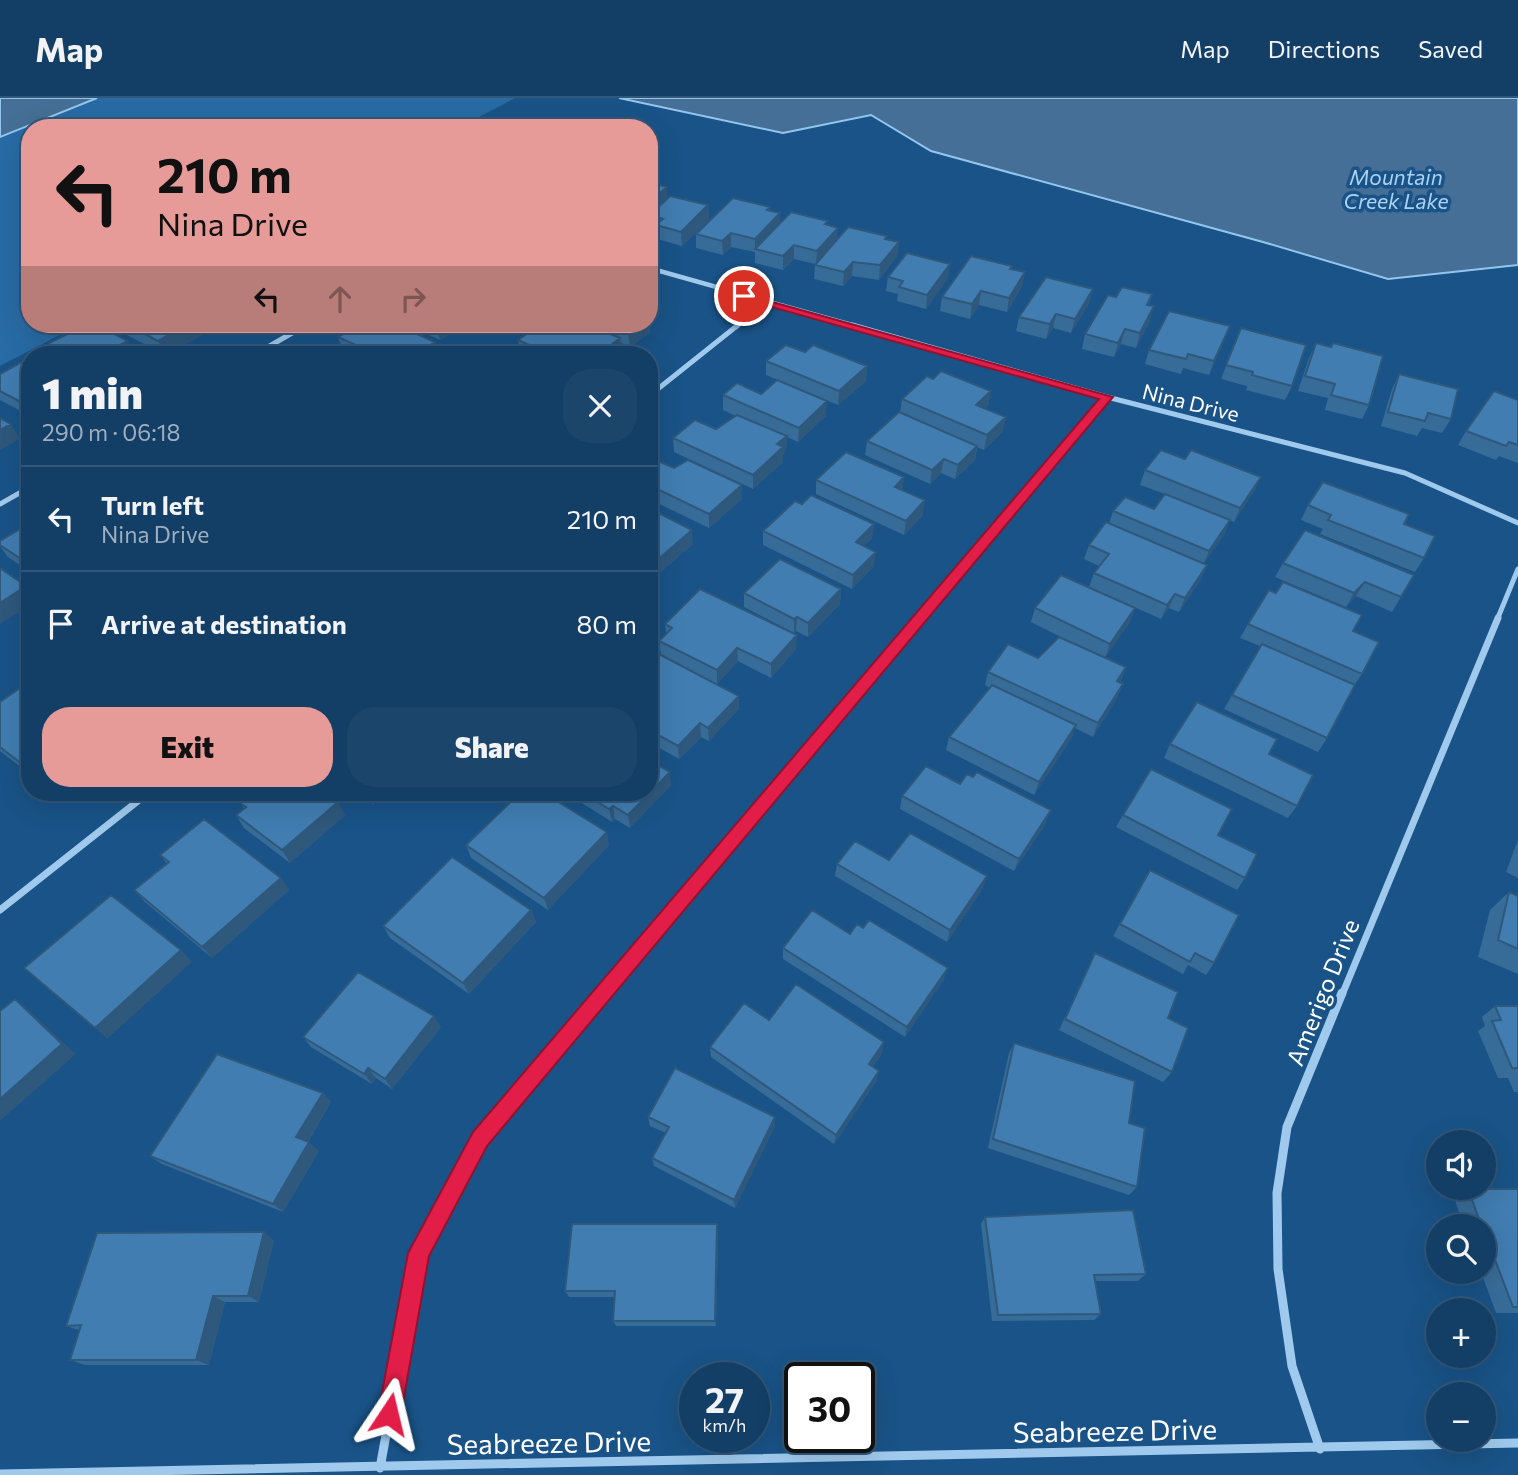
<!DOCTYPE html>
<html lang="en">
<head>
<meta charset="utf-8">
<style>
  :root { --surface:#133e65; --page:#1c456b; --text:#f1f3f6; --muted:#9daebf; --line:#325779; --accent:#e69b98 }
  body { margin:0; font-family:Commissioner,sans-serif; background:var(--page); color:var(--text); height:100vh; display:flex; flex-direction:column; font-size:26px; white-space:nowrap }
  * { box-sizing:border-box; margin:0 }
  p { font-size:23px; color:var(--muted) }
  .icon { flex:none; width:38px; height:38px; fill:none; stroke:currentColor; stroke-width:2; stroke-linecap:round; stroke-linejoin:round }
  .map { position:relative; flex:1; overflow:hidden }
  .drawer { position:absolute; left:21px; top:248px; width:637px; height:455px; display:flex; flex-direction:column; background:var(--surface); border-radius:28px; box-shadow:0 7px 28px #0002,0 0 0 2px var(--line) }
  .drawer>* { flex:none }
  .top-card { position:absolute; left:21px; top:21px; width:637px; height:214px; border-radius:28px; box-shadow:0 7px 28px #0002,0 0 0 2px var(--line); background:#e69b98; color:#111; overflow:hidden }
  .tools { position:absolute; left:1426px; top:1032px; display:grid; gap:14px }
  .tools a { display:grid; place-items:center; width:70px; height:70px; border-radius:50%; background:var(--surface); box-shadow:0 7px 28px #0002,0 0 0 2px var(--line); font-size:35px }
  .speed { position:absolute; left:679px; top:1264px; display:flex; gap:14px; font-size:35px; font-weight:700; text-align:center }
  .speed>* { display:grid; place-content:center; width:91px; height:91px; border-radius:50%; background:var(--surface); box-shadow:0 7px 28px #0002,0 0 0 2px var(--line); line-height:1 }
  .speed small { font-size:18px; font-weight:400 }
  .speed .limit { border:4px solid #111; border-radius:10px; background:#fff; color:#111 }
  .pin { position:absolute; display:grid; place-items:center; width:60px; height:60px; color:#fff; margin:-30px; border:4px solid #fff; border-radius:50%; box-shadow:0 2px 7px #0007 }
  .me { position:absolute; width:77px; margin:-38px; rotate:10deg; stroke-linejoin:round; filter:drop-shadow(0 0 5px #0008) }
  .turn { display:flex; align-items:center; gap:24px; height:147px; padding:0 21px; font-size:32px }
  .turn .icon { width:91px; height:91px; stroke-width:2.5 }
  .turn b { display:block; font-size:49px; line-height:60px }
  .lanes { display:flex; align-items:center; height:66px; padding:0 21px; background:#0003; justify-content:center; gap:35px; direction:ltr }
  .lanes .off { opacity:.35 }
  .round { display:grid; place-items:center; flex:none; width:74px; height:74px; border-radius:28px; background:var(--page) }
  .head { display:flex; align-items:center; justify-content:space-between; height:119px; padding:0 21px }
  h1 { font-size:42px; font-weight:800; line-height:52px }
  .button { display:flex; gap:14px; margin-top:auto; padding:14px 21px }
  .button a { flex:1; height:80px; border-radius:28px; background:var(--accent); color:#111; font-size:28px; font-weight:800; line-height:80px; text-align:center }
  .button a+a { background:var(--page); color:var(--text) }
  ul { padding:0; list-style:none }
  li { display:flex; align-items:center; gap:21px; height:105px; padding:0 21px; border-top:2px solid var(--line) }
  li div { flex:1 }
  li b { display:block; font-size:26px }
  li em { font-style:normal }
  header { display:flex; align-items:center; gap:42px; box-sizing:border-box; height:98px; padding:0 35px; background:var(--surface); border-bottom:2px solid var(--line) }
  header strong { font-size:33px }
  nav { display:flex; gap:38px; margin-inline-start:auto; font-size:24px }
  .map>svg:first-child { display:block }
  .green { fill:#286ba5 }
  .water { fill:#456f96; stroke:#93c6ef; stroke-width:2 }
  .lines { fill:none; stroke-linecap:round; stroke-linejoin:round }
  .street-far3 { stroke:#a0caed; stroke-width:4.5 }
  .street-far2 { stroke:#a0caed; stroke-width:5 }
  .street-far1 { stroke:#a0caed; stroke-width:7 }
  .street { stroke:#a0caed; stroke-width:9 }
  .wall { fill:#386c98 }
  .shaded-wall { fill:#2e587c }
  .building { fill:#417db1; stroke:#2e587c; stroke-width:2 }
  .route { fill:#e11d48; stroke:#92132f; stroke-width:2 }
  .labels { text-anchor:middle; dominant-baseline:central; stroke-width:7; stroke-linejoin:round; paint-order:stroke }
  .far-water-label { font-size:21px; font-style:italic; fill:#acd3f4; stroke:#195387 }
  .far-street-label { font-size:21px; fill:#fff; stroke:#195387 }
  .street-label { font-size:24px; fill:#fff; stroke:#195387 }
  .near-street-label { font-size:28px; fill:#fff; stroke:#195387 }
</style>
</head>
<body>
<header>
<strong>Map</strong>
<nav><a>Map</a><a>Directions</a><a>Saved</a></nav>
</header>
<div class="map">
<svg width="1518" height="1377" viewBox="0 0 1518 1377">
  <rect width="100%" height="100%" fill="#195387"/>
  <path class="green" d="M97 0H515L458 30H30V226H81L0 268V39Z"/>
  <path class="water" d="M0 0H97L0 39Z
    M619 0H1518V167L1388 181 1263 144 931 53 871 17 783 35Z"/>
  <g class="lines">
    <path class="street-far3" d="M649 170 859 229
      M303 229 308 226
      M736 229 767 204"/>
    <path class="street-far2" d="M852 227 1107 299 1405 375 1518 425
      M254 257 306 227
      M649 298 738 227
      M0 406 30 389
      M919 522 1107 299
      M1497 522 1518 471"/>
    <path class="street-far1" d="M0 812 148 695
      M602 897 920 520
      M1342 897 1498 520"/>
    <path class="street" d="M1320 1351 1292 1268 1278 1171 1277 1095 1287 1029 1342 895
      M380 1370 419 1155 480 1041 603 895
      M0 1376 1518 1345"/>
  </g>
  <path class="wall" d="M649 79 657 81V86L668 100 708 107 709 121 682 148 657 141 656 133 651 131 649 119Z
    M770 109V112L780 125 828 127 837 141H887L899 144 897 158 879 182 852 178 843 188 814 181 815 166 794 161 783 172 755 165V154L731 149 723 157 696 150V136Z
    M1012 168V171L1025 174 1022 188 1007 214 979 207 970 221 940 213 942 199Z
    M888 179 948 180 926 211 897 203 898 196 886 193Z
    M1093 191 1089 205 1071 235 1053 230 1046 241 1016 233 1019 219Z
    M1152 196 1149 207 1150 223 1136 250 1121 246 1114 259 1082 251 1085 236 1116 199Z
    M118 226H214L216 229 165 257 123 235Z
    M404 226H466L440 242Z
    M533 226H649L650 234 630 249 621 245 622 255 619 257H497L520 252 518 242 524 238 523 233Z
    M375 228 435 244 439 257H351L343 253 338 239Z
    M1230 228 1209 277 1183 270 1181 276 1145 266 1149 252Z
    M1241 230 1292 288 1285 302 1246 292 1247 288 1221 281Z
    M49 245 135 257H56Z
    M1316 245 1369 307 1362 321 1325 312 1328 300 1298 293 1309 260Z
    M805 254 867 268 866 283 838 307 766 277V263Z
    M30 261V318L0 302V276Z
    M1399 276 1451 321 1442 335 1422 330 1417 338 1381 328 1392 291Z
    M933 281 991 293 988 307 985 310 1003 333 984 352 977 349 975 362 955 381 941 375 930 386 865 357 867 343 900 315 902 301Z
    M761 296 826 318 798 344 787 339 786 353 783 356V364L753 391 674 354 673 340 716 331 736 318 723 312V297Z
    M1518 302V365L1499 358 1496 362 1458 347 1466 333Z
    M649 359 674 370 742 387V401L709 430 649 401Z
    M1185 361 1261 379 1254 393 1234 424 1230 422 1224 437 1204 465 1207 467 1201 481 1179 514 1169 510 1161 521 1089 489 1094 475 1099 468 1084 461 1089 447 1109 426 1113 413 1154 411 1165 396 1140 387 1145 372Z
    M904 379 902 392 923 417 904 437 816 396V382Z
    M802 406 874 426 872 440 864 448 874 468 852 491 763 447V433Z
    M1308 407 1404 426 1424 460 1415 474 1320 436 1323 431 1301 422Z
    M649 410 693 446 656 478 649 474Z
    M30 425V474L8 459 0 448V443Z
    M1305 432 1401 499 1392 514 1356 498 1346 509 1275 479 1283 465Z
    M841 491 840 506 808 539 796 533 794 535 744 509V495Z
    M1035 510H1135L1130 524 1105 559 1126 569 1120 585 1123 586 1117 600 1093 639 1075 630 1071 641 1034 697 946 652 949 639 990 590 985 587 988 574 1038 560 1075 546 1031 524Z
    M665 526 796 551 771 580 738 563 717 586 661 556 659 543 666 535Z
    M1248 526 1353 533 1362 576 1355 586 1327 640 1318 654 1224 611 1260 548 1240 540Z
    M649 559 739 611 709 643 701 639 679 661 649 644Z
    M30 583V676L0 653V604Z
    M1170 646 1297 708 1288 720 1164 660Z
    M960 686 1046 725 1014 773 900 711 902 698Z
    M671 687 630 730 615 721 612 724 566 695H649Z
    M357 695H385L373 706Z
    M240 705 345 717 290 765 244 730 236 717 244 711Z
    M1123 717 1218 737 1245 780 1237 792 1116 729Z
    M1518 742V780L1506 774Z
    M466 747H609L548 812 471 760Z
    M160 757 281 780 289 792 212 860 145 804 134 792 167 766Z
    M889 762 983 790 947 844 835 778 837 766Z
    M1150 772 1214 865 1206 877 1188 867 1183 876 1113 838Z
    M1509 794 1518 798V876L1478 859 1490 812Z
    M531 812 536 824 469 896 390 840 383 828Z
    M850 836 944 881 905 939 783 861V850Z
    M1095 855 1168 920 1172 974 1163 984 1059 932Z
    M1495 908H1518V994H1514L1508 980H1498L1478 933 1485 928 1482 919Z
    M769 922 882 955 873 968 877 982 834 1046 711 959 710 949Z
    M441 929 392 991 376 980 372 986 311 949 303 939Z
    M1014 945 1129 1025 1137 1089 1129 1097 988 1050 1009 955Z
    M323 995 331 1004 308 1044 319 1053 283 1114 162 1066 150 1058Z
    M648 1019 775 1028 735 1110 654 1068 652 1060 666 1035 650 1028Z
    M1468 1091H1518V1215H1496L1481 1174H1484V1129H1464L1454 1099Z
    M985 1119 1146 1176 1138 1183H1095L1101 1216 1094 1222 992 1223 981 1126Z
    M718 1133 716 1228H616L613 1223 614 1199H569L565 1193Z
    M274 1142 259 1204H225L209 1267H85L70 1262 79 1232 66 1228Z"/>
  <path class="shaded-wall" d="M667 89 668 103 649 119V104Z
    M708 107 709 121 682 148 681 134Z
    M780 115V129L755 151V155V141Z
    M838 130 837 144 816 167 817 153Z
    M731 135V149L723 157 722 143Z
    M899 144 897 158 879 182 880 167Z
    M794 147V161L783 172V158Z
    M853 164 852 178 843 188 844 174Z
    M950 166 948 180 926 211 927 197Z
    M1025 174 1022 188 1007 214 1009 200Z
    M1093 191 1089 205 1071 235 1075 221Z
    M981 193 979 207 970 221 972 206Z
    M652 202 653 216 649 219V203Z
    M1154 208 1150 223 1136 250 1140 235Z
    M1056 216 1053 230 1046 241 1050 226Z
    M189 226H214L216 229 165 257 158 243Z
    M440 226H466L440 242 436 228Z
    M640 226H649L650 234 630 249 628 235Z
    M1230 228 1225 242 1209 277 1214 263Z
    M1125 231 1121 246 1114 259 1118 245Z
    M620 240 622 255 619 257H599V256Z
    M128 243 135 257H107L105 255Z
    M435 244 439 257H415Z
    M578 247 580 257H563Z
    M867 268 866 283 838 307 839 293Z
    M991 293 988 307 974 321 976 307Z
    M827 303 826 318 798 344 799 330Z
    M1006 319 1003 333 984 352 987 337Z
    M11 326 20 341 0 352V332Z
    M787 338 786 353 783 356V364L753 391V377L777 346Z
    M977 348 975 362 955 381 958 367Z
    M944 361 941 375 930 386 932 372Z
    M904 379 902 394 895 389Z
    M1261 379 1254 393 1234 424 1240 410Z
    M742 387V401L709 430V416Z
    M925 402 923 417 904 437 906 423Z
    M1230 422 1224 437 1203 467 1209 453Z
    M874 426 872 440 854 459 856 444Z
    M692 432 693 446 656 478 655 464Z
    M876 454 874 468 852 491 853 477Z
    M1207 467 1201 481 1179 514 1185 500Z
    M1365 484 1356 498 1346 509 1354 495Z
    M26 488 30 493V507L0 526V505Z
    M841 491 840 506 808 539V525Z
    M1175 496 1169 510 1161 521 1167 507Z
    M1135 510 1130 524 1105 560 1110 546Z
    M797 519 796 533 794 535V521Z
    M797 537 796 551 771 580V566Z
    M737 550 738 563 717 586V572Z
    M1126 569 1121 582 1111 597 1117 583Z
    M1123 586 1117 600 1093 639 1098 625Z
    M739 598V611L709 643 708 630Z
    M700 625 701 639 679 661 678 648Z
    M1076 627 1071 641 1034 697 1039 684Z
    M670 674 671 687 630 730 628 717Z
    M367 695H385L373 706Z
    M338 704 345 717 290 765 282 752Z
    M613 708 615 721 612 724 609 711Z
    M1051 712 1046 725 1014 773 1019 761Z
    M607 734 609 747 548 812 544 800Z
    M987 778 983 790 947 844 950 832Z
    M281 780 289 792 212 860 202 849Z
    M531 812 536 824 469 896 463 885Z
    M181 852 192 864 107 941 95 930Z
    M948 870 944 881 905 939 907 929Z
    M15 901 29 912 76 956 0 1023V1001Z
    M434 918 441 929 392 991 385 981Z
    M884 944 882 955 867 976 869 966Z
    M368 970 376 980 372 986 364 976Z
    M879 973 877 982 834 1046 836 1037Z
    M323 995 331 1004 305 1048 296 1039Z
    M775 1019V1028L735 1110 734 1102Z
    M309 1044 319 1053 283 1114 273 1106Z
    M717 1126 718 1133 716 1228 715 1223Z
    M264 1134 274 1142 259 1204 248 1198Z
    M213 1198 225 1204 209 1267 196 1262Z"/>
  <path class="building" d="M649 79 657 81 652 85 667 89 649 104Z
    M670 98 708 107 681 134 656 127 663 121 650 117Z
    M733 100 770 109 767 112 780 115 755 141 731 135 722 143 696 136Z
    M791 114 828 123 825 126 838 130 817 153 794 147 783 158 755 151Z
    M848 129 887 138 885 141 899 144 880 167 853 164 844 174 815 167Z
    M907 155 950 166 927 197 899 189 903 183 888 179Z
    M971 158 1012 168 1010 171 1025 174 1009 200 981 193 972 206 942 199Z
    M1046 179 1093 191 1075 221 1056 216 1050 226 1019 219Z
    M1122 189 1152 196 1147 207 1154 208 1140 235 1125 231 1118 245 1085 236 1108 197 1116 199Z
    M1169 213 1230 228 1214 263 1188 256 1186 261 1149 252Z
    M87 226H96L128 243 105 255 110 257H70L49 245Z
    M126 226H189L158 243Z
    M361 226H371L375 228 379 226H395L435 244 415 257H377L338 239Z
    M533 226H587L620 240 599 256 578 247 563 257H551L518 242 528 235 523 233Z
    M606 226H640L628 235Z
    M1241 230 1306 247 1292 288 1252 277 1253 274 1226 267Z
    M1316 245 1331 249 1333 245 1383 258 1369 307 1331 297 1335 286 1305 278Z
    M326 247 347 257H309Z
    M786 247 805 254 813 247 867 268 839 293 766 263Z
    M511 248 530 257H497Z
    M29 260 30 261V309L0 293V276Z
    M941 273 991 293 976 307 1006 319 987 337 902 301 927 278 933 281Z
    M1399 276 1458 291 1451 321 1428 315 1425 323 1388 314Z
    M777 282 827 303 799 330 723 297 737 285 761 296Z
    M1494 293 1518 302V347L1509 344 1506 348 1466 333Z
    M899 314 977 348 958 367 944 361 932 372 867 343Z
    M737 317 787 338 777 346 783 349 753 377 673 340 695 322 716 331Z
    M0 320 11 326 0 332Z
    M1161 352 1185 361 1191 352 1261 379 1240 410 1145 372Z
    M846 354 904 379 895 389 925 402 906 423 816 382Z
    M649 359 674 370 688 362 742 387 709 416 649 387Z
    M1323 384 1409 416 1404 426 1435 438 1424 460 1328 422 1331 417 1308 407Z
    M1165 396 1230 422 1209 453 1113 413 1125 399 1154 411Z
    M811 397 874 426 856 444 876 454 853 477 763 433 795 403 802 406Z
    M649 410 692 432 655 464 649 461Z
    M1106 424 1207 467 1185 500 1175 496 1167 507 1094 475 1109 456 1089 447Z
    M30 425V467L0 447V443Z
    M1305 432 1414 477 1401 499 1365 484 1354 495 1283 465Z
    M780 461 841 491 808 525 797 519 794 521 744 495Z
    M0 470 26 488 0 505Z
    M1061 477 1135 510 1110 546 1035 510Z
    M1283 484 1362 517 1353 533 1379 544 1362 576 1248 526 1269 492 1276 495Z
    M700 491 797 537 771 566 737 550 717 572 659 543 672 530 665 526Z
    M1059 539 1126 569 1117 583 1123 586 1098 625 988 574 1008 546 1038 560Z
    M1262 546 1355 587 1327 640 1232 597Z
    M655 554 739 598 708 630 700 625 678 648 649 632V559Z
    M30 583V668L27 670 0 649V604Z
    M992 587 1076 627 1039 684 949 639Z
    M1197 604 1277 641 1269 656 1313 677 1297 708 1170 646Z
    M649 662 670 674 628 717 613 708 609 711 583 695H649Z
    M926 668 960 686 967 676 973 679 977 674 1051 712 1019 761 902 698Z
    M1151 671 1232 711 1218 737 1257 756 1245 780 1123 717Z
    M253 695H324L338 704 282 752 236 717 246 709 240 705Z
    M520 695H544L607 734 544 800 466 747Z
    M204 721 281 780 202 849 134 792 169 764 160 757Z
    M910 735 987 778 950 832 837 766 855 743 889 762Z
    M452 759 531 812 463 885 383 828Z
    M1150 772 1239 817 1214 865 1195 855 1190 864 1120 826Z
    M1509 794 1518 798V851L1498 842Z
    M111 797 181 852 95 930 24 870Z
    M812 812 850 836 857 826 863 830 869 822 948 870 907 929 783 850Z
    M1095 855 1178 894 1168 920 1188 930 1172 974 1065 921Z
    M358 874 434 918 385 981 368 970 364 976 303 939Z
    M796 886 884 944 869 966 879 973 836 1037 710 949 744 905 769 922Z
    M15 901 62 946 0 1001V913Z
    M1495 908H1518V970H1512L1492 923 1501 922Z
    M1014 945 1135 983 1129 1025 1145 1030 1137 1089 993 1041Z
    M217 956 323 995 296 1039 309 1044 273 1106 150 1058Z
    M675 970 775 1019 734 1102 652 1060 669 1029 648 1019Z
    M1468 1091H1518V1209H1513L1484 1133V1129H1482Z
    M1133 1112 1146 1176 1094 1177 1101 1216 998 1217 985 1119Z
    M572 1126H717L715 1223H613L615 1193H565Z
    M264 1134 248 1198H213L196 1262H70L81 1227 66 1228 97 1135Z"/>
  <path class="route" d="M740 195 1113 299 487 1048 429 1158 401 1316 397 1324 389 1328 381 1324 378 1316 408 1155 473 1034 1099 301 740 200Z"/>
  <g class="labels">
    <g class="far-water-label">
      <text x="1396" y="78">Mountain<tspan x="1396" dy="24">Creek Lake</tspan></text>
    </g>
    <g class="far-street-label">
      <text transform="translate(1191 304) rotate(14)">Nina Drive</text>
    </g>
    <g class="street-label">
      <text transform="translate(1322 894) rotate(-68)">Amerigo Drive</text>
    </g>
    <g class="near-street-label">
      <text transform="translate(1115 1332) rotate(-1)">Seabreeze Drive</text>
      <text transform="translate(549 1344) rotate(-1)">Seabreeze Drive</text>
    </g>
  </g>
</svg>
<div class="tools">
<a><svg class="icon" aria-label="sound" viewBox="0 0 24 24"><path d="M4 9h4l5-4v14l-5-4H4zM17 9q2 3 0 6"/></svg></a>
<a><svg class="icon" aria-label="search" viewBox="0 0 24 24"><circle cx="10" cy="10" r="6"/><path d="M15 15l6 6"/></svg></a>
<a>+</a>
<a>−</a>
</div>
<div class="speed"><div>27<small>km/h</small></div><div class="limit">30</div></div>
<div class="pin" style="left:744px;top:198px;background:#d93025"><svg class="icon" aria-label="arrive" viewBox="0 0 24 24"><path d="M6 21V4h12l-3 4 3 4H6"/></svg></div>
<svg class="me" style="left:389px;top:1316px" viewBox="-20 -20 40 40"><path d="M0-17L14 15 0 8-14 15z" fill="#e11d48" stroke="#fff" stroke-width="4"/></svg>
<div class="top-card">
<div class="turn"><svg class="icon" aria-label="left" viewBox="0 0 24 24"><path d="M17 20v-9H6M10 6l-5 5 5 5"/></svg><div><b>210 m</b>Nina Drive</div></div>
<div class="lanes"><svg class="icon" aria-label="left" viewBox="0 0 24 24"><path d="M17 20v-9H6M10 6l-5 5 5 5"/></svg><svg class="icon off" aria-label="ahead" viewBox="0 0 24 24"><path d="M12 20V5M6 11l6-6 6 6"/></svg><svg class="icon off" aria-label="right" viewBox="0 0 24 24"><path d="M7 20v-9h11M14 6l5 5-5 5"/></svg></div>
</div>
<section class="drawer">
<div class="head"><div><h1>1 min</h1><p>290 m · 06:18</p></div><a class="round"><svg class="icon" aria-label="close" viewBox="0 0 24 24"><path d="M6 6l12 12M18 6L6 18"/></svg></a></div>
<ul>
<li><svg class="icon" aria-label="left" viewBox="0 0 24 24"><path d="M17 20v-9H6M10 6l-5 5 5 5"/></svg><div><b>Turn left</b><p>Nina Drive</p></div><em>210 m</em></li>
<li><svg class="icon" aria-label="arrive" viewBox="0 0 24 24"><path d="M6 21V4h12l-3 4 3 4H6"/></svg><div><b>Arrive at destination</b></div><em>80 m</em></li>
</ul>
<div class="button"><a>Exit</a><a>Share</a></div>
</section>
</div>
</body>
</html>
